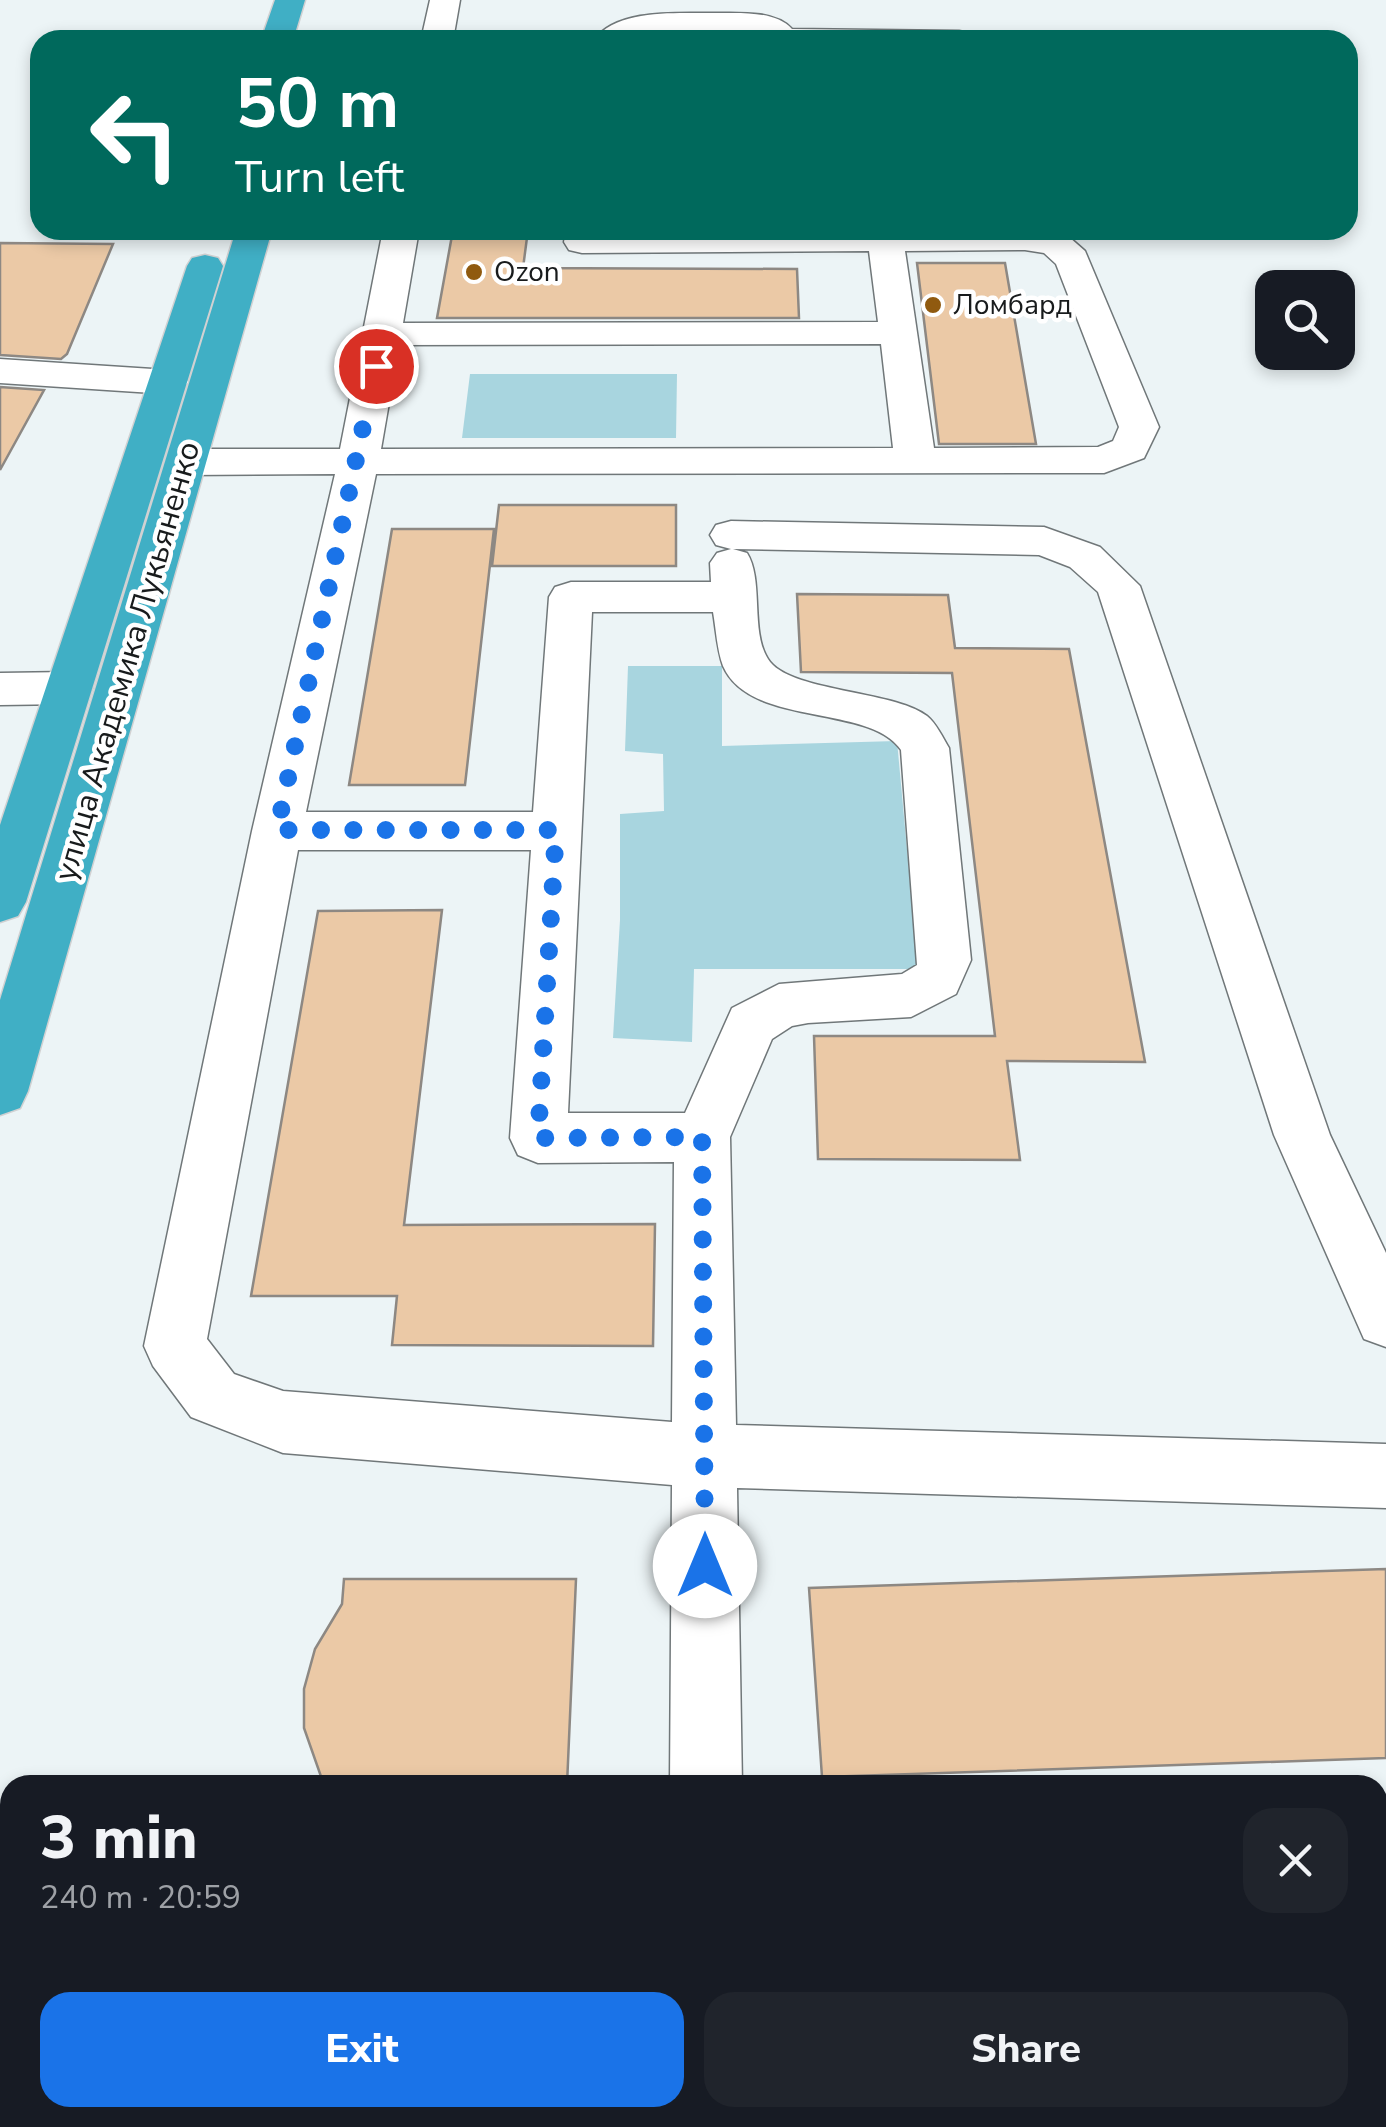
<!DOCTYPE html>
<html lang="en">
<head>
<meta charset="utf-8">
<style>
  :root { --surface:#171b24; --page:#20242c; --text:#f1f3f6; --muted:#9ea1a6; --accent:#1a73e8 }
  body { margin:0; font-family:"Nunito Sans",sans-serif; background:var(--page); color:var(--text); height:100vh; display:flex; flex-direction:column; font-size:38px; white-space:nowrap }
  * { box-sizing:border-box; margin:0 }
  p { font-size:32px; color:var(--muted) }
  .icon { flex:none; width:55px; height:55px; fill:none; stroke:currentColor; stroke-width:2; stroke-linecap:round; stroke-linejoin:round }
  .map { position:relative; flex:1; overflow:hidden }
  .sheet { position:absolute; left:0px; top:1775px; width:1388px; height:352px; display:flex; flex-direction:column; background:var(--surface); border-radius:30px 30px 0 0; box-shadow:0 5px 15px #0003 }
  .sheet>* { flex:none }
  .hud { position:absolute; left:30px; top:30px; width:1328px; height:210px; border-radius:30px; box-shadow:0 5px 15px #0003; background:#00695c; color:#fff; overflow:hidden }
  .tools { position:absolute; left:1255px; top:270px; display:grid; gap:20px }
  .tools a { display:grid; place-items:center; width:100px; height:100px; border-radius:20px; background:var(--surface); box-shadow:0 5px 15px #0003; font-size:50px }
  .pin { position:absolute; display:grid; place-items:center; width:85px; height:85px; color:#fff; margin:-42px; border:5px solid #fff; border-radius:50%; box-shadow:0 2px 10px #0007 }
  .me { position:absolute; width:110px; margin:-55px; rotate:0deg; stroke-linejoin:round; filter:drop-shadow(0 0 8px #0008) }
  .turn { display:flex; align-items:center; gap:35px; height:210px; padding:0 40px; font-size:45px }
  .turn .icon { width:130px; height:130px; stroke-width:2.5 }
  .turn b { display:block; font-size:70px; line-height:85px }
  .round { display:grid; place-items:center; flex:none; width:105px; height:105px; border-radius:30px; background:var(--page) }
  .headline { display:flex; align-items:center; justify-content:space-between; height:170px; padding:0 40px }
  h1 { font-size:60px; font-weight:800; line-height:75px }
  .cta { display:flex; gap:20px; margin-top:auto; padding:20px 40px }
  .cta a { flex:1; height:115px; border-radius:30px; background:var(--accent); color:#fff; font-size:40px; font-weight:800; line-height:115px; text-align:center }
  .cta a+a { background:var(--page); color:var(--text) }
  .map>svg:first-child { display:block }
  .green { fill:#a8d5df }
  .building { fill:#ebc9a6; stroke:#8d8883; stroke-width:2.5 }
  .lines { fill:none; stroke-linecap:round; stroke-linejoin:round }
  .minor-casing { stroke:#707779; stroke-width:3 }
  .highway-casing { stroke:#d1d1d2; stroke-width:3 }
  .minor { fill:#fff; fill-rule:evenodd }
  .highway { fill:#40afc5; fill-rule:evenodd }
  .route { stroke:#1a73e8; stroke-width:18; stroke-dasharray:0 32.4 }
  .poi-dot { fill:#905a0f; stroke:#fff; stroke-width:4 }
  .labels { text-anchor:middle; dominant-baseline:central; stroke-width:9; stroke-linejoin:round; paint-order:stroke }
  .far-poi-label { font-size:28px; fill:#181b1c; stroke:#fff; text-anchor:start }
  .street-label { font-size:32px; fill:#181b1c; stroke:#fff }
</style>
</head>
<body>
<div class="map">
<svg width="1386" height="2127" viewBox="0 0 1386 2127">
  <rect width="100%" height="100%" fill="#ecf4f6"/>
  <path class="green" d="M470 374H677L676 438H462Z
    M628 666H722V746L897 741 918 969H694L692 1042 613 1038 620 920V814L664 811 663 754 625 751Z"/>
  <path class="building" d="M453 230H528L523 268 797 269 799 318H437Z
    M0 243 113 244 67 354 61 359 0 355Z
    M917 263H1005L1036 444H939Z
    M0 387 44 390 0 470Z
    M499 505H676V566H492Z
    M392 529H494L465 785H349Z
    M797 594 948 595 955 648 1069 649 1145 1062 1007 1061 1020 1160 818 1159 814 1036H995L952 673 801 672Z
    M442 910 404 1225 655 1224 653 1346 392 1345 397 1296H251L318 911Z
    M1386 1569V1758L822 1777 809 1588Z
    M344 1579H576L567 1785H324L304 1728V1689L315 1649 342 1604Z"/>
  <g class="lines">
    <defs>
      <path id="minor" d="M430 0H460L453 40H421Z
        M704 13C730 14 773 8 792 29L959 31 970 33 975 40H760L757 33 681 31 631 40H594C616 10 671 13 704 13Z
        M383 230H419L403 323 878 322 869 251 582 253 569 250 564 242 566 230H1034L1069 237 1085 251 1159 427 1144 458 1104 473 376 474 306 812H533L549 597 555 587 571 582H711L710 563 717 553 731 549 716 545 710 535 716 525 731 521 1044 527 1100 547 1140 586 1330 1135 1386 1253V1347L1364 1339 1274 1135 1098 592 1070 567 1039 555 733 549 747 553C764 580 750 631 768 659 788 692 893 690 927 716 936 723 943 738 949 748L971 960 956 994 911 1017 808 1023 792 1026 772 1039 730 1137 736 1425 1386 1444V1508L737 1488 742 1785H670L672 1485 283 1453 191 1417 153 1366 144 1346 252 831 335 474 185 475 171 471 165 462 171 453 185 449H340ZM1025 250 1044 253 1056 264 1119 427 1113 441 1098 447 934 448 905 251ZM881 344 893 448 381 449 399 345ZM592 612H713C716 629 717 650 723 666 750 728 869 703 901 750L917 965 902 974 779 984 732 1008 685 1113H568ZM298 850H531L510 1138 518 1155 538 1163 674 1162 672 1422 283 1391 234 1374 207 1339Z
        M0 359 168 370 182 374 188 382 182 390 168 394 0 383Z
        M69 672 85 676 92 688 85 700 69 704 0 705V673Z
        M1386 1835V1909L1378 1910V1836Z
        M10 1921V1997L0 1998V1922Z
        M668 2118H748V2127H668Z"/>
      <path id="highway" d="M275 0H305L293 40H261Z
        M236 230H272L28 1091 20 1108 0 1115V1000Z
        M205 255 218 258 223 266 26 902 18 916 0 922V825L187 266 192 258Z"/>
    </defs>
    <use href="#minor" class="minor-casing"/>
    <use href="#highway" class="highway-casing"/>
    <use href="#minor" class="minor"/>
    <use href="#highway" class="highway"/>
  </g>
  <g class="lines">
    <path class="route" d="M376 366 277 830H556L538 1138 702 1137 705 1566"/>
  </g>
  <g class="poi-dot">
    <circle cx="474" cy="272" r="10"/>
    <circle cx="933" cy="305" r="10"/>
  </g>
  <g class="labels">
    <g class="far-poi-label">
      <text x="494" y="272">Ozon</text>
      <text x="953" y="305">Ломбард</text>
    </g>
    <g class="street-label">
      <text transform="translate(127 661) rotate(-74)">улица Академика Лукьяненко</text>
    </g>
  </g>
</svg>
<div class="tools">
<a><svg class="icon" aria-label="search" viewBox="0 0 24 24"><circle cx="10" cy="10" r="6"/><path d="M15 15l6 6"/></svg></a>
</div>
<div class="pin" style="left:376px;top:366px;background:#d93025"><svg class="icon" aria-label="arrive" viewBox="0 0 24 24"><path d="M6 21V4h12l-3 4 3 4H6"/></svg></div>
<svg class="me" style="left:705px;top:1566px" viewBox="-20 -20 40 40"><circle r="19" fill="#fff"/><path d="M0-13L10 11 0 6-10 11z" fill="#1a73e8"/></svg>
<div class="hud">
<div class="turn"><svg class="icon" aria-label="left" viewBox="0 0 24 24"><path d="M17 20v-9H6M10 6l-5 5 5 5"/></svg><div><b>50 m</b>Turn left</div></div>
</div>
<section class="sheet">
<div class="headline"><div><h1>3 min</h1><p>240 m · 20:59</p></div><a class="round"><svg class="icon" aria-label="close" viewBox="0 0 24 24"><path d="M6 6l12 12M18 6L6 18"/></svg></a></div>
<div class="cta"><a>Exit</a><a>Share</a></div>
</section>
</div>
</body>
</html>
